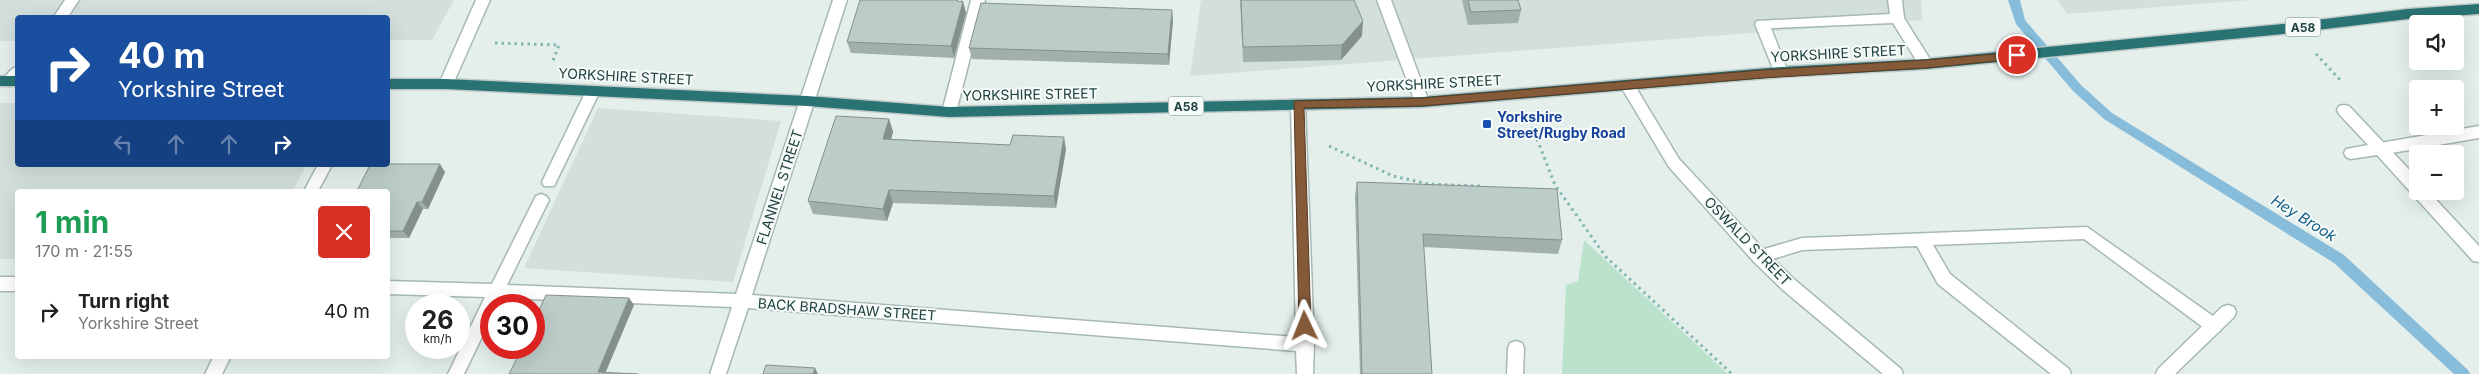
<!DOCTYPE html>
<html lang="en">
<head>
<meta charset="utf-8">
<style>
  :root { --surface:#fff; --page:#f6f6f6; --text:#222; --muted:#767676 }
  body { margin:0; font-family:Inter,sans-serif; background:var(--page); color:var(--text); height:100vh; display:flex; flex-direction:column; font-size:19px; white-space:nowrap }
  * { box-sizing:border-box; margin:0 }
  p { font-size:16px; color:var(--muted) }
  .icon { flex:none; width:28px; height:28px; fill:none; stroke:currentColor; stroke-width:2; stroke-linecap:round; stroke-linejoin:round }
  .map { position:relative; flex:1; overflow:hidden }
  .panel { position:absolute; left:15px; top:189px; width:375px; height:170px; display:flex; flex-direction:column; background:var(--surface); border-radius:5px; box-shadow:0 5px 20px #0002 }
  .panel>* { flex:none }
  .hud { position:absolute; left:15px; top:15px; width:375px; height:152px; border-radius:5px; box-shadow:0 5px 20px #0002; background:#1a4fa0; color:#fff; overflow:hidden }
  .fabs { position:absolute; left:2409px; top:15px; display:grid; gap:10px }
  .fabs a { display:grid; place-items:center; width:55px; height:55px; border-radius:5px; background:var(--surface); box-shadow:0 5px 20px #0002; font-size:25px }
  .speed { position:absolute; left:405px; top:294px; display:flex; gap:10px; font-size:25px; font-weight:700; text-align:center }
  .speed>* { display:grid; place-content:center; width:65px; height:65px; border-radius:50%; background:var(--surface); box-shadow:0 5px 20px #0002; line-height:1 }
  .speed small { font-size:12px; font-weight:400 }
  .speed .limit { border:8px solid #d22; background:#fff; color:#111 }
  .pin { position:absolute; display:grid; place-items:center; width:42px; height:42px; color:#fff; margin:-21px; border:2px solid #fff; border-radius:50%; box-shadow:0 1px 5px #0007 }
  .me { position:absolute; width:55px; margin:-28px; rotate:358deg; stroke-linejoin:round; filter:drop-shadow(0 0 4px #0008) }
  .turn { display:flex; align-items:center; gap:18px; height:105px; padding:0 20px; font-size:22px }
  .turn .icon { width:65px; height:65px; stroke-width:2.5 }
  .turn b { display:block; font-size:35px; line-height:42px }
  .lanes { display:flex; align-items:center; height:48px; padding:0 20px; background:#0003; justify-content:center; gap:25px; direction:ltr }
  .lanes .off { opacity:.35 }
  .round { display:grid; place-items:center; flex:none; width:52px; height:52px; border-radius:5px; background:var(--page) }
  .summary { display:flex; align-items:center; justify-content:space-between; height:85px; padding:0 20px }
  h1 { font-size:30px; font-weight:700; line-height:38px; color:#1e9e55 }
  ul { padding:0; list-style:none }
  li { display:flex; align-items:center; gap:15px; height:75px; padding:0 20px }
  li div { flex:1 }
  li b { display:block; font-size:19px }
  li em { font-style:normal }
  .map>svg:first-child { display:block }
  .built { fill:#d2dfdd }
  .green { fill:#bbe2cd }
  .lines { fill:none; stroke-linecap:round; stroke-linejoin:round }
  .stream { fill:#87bdda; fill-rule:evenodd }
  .lane-casing { stroke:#a6b8b5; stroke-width:3 }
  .street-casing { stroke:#a6b8b5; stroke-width:3 }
  .highway-casing { stroke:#c1caca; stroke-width:3 }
  .path { stroke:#81b6b0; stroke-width:3; stroke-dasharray:2.5 4; stroke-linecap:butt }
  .lane { fill:#fff; fill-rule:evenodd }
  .street { fill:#fff; fill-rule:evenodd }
  .highway { fill:#297372; fill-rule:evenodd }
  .wall { fill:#a2b0ad }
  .shaded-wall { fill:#84908d }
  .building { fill:#bccdc9; stroke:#84908d }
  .route { fill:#855a38; stroke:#563a24 }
  .transit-dot { fill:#1a4fb4; stroke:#f6fbf9; stroke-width:2 }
  .labels { text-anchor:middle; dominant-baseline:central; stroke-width:4; stroke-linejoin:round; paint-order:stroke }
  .shield { fill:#f6fbf9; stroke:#617a78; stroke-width:1 }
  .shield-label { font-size:12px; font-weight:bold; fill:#214341 }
  .street-label { font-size:14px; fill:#214341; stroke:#f6fbf9 }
  .transit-label { font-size:14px; font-weight:bold; fill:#164399; stroke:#f6fbf9; text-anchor:start }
  .water-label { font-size:15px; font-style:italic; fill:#135e87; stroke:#f6fbf9 }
</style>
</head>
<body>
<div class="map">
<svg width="2479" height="374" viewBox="0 0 2479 374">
  <rect width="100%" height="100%" fill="#e4efec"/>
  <path class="built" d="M0 0H454L432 40H388V18H18L17 41H0Z
    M1201 0H1921L1922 20 1190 76Z
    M2057 0H2250L2067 14Z
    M0 103H17L18 165H306L293 191H18L17 259H0Z
    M598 108 781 121 733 282 524 268Z"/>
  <path class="green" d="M1584 240 1728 374H1562L1566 285 1578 281Z"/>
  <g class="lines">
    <path class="stream" d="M2008 0H2020L2025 20 2081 85 2112 113 2344 255 2468 370 2470 374H2454L2334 263 2104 119 2073 91 2016 24Z"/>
    <defs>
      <path id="lane" d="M1888 0H1902L1904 18 1933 64 1931 68H1921L1893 23 1771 28 1788 72 1781 77 1776 76 1755 24 1757 21 1890 14Z
        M2479 126V138L2380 155 2375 153 2373 149 2375 145 2380 143Z
        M2087 227 2220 321 2222 326 2220 331 2214 333 2208 331 2084 239 1933 245 1950 274 2069 369 2071 374H2051L1938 284 1917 246 1802 250 1760 263 1754 262 1752 257 1754 252 1802 238Z
        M1516 341 1522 343 1524 348 1523 374H1507L1508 348 1510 343Z"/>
      <path id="street" d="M65 0H79L67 18H53Z
        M476 0H490L453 84 446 89 441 88 439 84Z
        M833 0H847L752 295 1296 337 1291 104 1293 100H1303L1305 104 1314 345 1313 374H1297L1296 351 748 308 726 374H710L732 307 501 298 498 305H491V318L464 374H448L485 297 388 294V281L492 284 536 196 541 194 546 196 549 200 507 285 736 294Z
        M971 0H985L956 112 954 116H944L942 112Z
        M1377 0H1391L1429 102 1427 106H1417L1415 102Z
        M18 66V82L10 86 5 85 3 81C6 75 11 68 18 66Z
        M1627 80 1632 81 1679 159 1766 252 1795 280 1901 369 1903 374H1883L1783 290 1754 262 1669 167 1620 85Z
        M593 86 598 87 600 91 556 182 554 186H544L542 182 586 91 588 87Z
        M2344 105 2349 106 2418 179V191H2428L2479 246V262L2473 261 2377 155 2351 159 2346 157 2344 153 2346 149 2368 145 2339 114 2337 110 2339 106Z
        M318 165H332L318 191H304Z
        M0 277H18V291H0Z
        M2228 305 2234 307 2236 312 2234 317 2175 374H2156L2158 369 2222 307Z
        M214 356H231L222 374H205Z"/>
      <path id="highway" d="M2479 4V14L2408 19 2292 33 1926 69 1781 77 1422 107 949 117 807 106 446 89H388V79H446L807 96 949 107 1422 97 1781 67 1926 59 2292 23 2408 9Z
        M0 76H18V86H0Z"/>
    </defs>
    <use href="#lane" class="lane-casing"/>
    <use href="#street" class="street-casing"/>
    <use href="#highway" class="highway-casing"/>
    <path class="path" d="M495 43 559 45 552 63
      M2316 54 2342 82
      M1530 121 1555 185 1606 257 1732 374
      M1329 146 1393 176 1428 184 1480 186"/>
    <use href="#lane" class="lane"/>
    <use href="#street" class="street"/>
    <use href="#highway" class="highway"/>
  </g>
  <path class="wall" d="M963 0V2L966 13 954 58 851 53 847 42Z
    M1240 0H1354L1362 36 1341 60 1243 62Z
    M1462 0H1518L1521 10 1518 23 1468 25Z
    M1173 20 1169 65 972 59 969 48Z
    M889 119 893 132 891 139 1066 149 1056 208 893 203 887 221 813 214 808 201Z
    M445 172 428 209H423L409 238H388V191Z
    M1357 182 1562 240 1558 254 1424 247 1432 374H1360L1355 196Z"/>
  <path class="shaded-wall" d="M963 2 966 13 954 58 951 46Z
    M1172 10 1173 20 1169 65 1168 54Z
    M1363 21 1362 36 1341 60 1342 45Z
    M889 119 893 132 888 151 883 139Z
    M1064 137 1066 149 1056 208 1054 196Z
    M440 164 445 172 428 209 422 202Z
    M889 190 893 203 887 221 883 209Z
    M417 202 423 209 409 238 403 231Z
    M629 298 634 305 605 374 598 372Z
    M815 368 818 374H813Z"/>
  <path class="building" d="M860 0H958L957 1 963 2 951 46 847 42Z
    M1241 0H1354L1363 21 1342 45 1243 47Z
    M1468 0H1518L1521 10 1471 12Z
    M981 3 1172 10 1168 54 969 48Z
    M836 116 889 119 883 139 1010 145 1013 135 1064 137 1054 196 889 190 883 209 808 201Z
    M388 164H440L422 202H417L403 231H388V191H357L370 165H388Z
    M1357 182 1557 189 1562 240 1423 234 1432 374H1362Z
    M546 295 629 298 598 372 638 374H509L522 348H534V321Z
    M766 365 815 368 813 374H763Z"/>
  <path class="route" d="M2017 52 2023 55 2017 59 1926 68 1762 78 1422 106 1304 108 1311 326 1305 331 1299 326 1294 101 1422 98 1762 70 1926 60Z"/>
  <rect class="transit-dot" x="1482" y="119" width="10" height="10" rx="2.5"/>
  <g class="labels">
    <g class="shield">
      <rect x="2285.5" y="17.5" width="35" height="19" rx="4"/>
      <rect x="1168.5" y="96.5" width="35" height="19" rx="4"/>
    </g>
    <g class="shield-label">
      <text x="2303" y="27">A58</text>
      <text x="1186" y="106">A58</text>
    </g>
    <g class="street-label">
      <text transform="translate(1838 53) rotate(-3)">YORKSHIRE STREET</text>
      <text transform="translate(626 76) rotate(3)">YORKSHIRE STREET</text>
      <text transform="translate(1434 83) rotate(-3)">YORKSHIRE STREET</text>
      <text transform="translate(1030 94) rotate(-1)">YORKSHIRE STREET</text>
      <text transform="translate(779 187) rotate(-72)">FLANNEL STREET</text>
      <text transform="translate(1748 241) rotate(46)">OSWALD STREET</text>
      <text transform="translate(847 309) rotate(4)">BACK BRADSHAW STREET</text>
    </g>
    <g class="transit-label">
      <text x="1497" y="116">Yorkshire<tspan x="1497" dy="16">Street/Rugby Road</tspan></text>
    </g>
    <g class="water-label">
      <text transform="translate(2304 218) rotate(32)">Hey Brook</text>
    </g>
  </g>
</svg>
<div class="fabs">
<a><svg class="icon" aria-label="sound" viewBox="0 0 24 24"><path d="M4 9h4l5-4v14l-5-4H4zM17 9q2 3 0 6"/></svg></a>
<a>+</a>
<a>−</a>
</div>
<div class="speed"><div>26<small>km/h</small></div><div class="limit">30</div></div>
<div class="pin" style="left:2017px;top:55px;background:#d93025"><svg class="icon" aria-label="arrive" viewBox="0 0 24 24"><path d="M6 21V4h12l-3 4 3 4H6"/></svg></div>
<svg class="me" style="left:1305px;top:326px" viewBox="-20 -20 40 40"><path d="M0-17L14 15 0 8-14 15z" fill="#855a38" stroke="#fff" stroke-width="4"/></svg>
<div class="hud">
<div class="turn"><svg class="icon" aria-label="right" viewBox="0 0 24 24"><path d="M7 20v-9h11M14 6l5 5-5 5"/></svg><div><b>40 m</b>Yorkshire Street</div></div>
<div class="lanes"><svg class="icon off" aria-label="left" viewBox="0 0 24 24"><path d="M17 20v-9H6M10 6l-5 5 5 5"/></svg><svg class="icon off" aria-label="ahead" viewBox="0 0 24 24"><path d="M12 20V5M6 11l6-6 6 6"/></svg><svg class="icon off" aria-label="ahead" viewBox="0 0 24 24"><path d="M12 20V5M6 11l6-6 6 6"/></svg><svg class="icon" aria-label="right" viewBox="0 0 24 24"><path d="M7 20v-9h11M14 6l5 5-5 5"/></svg></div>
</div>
<section class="panel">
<div class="summary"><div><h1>1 min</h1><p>170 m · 21:55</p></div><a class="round" style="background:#d93025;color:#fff"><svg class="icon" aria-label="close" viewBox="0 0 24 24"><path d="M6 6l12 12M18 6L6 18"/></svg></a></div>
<ul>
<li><svg class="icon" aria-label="right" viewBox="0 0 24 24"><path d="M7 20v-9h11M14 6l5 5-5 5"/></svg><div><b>Turn right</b><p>Yorkshire Street</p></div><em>40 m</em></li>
</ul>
</section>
</div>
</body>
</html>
